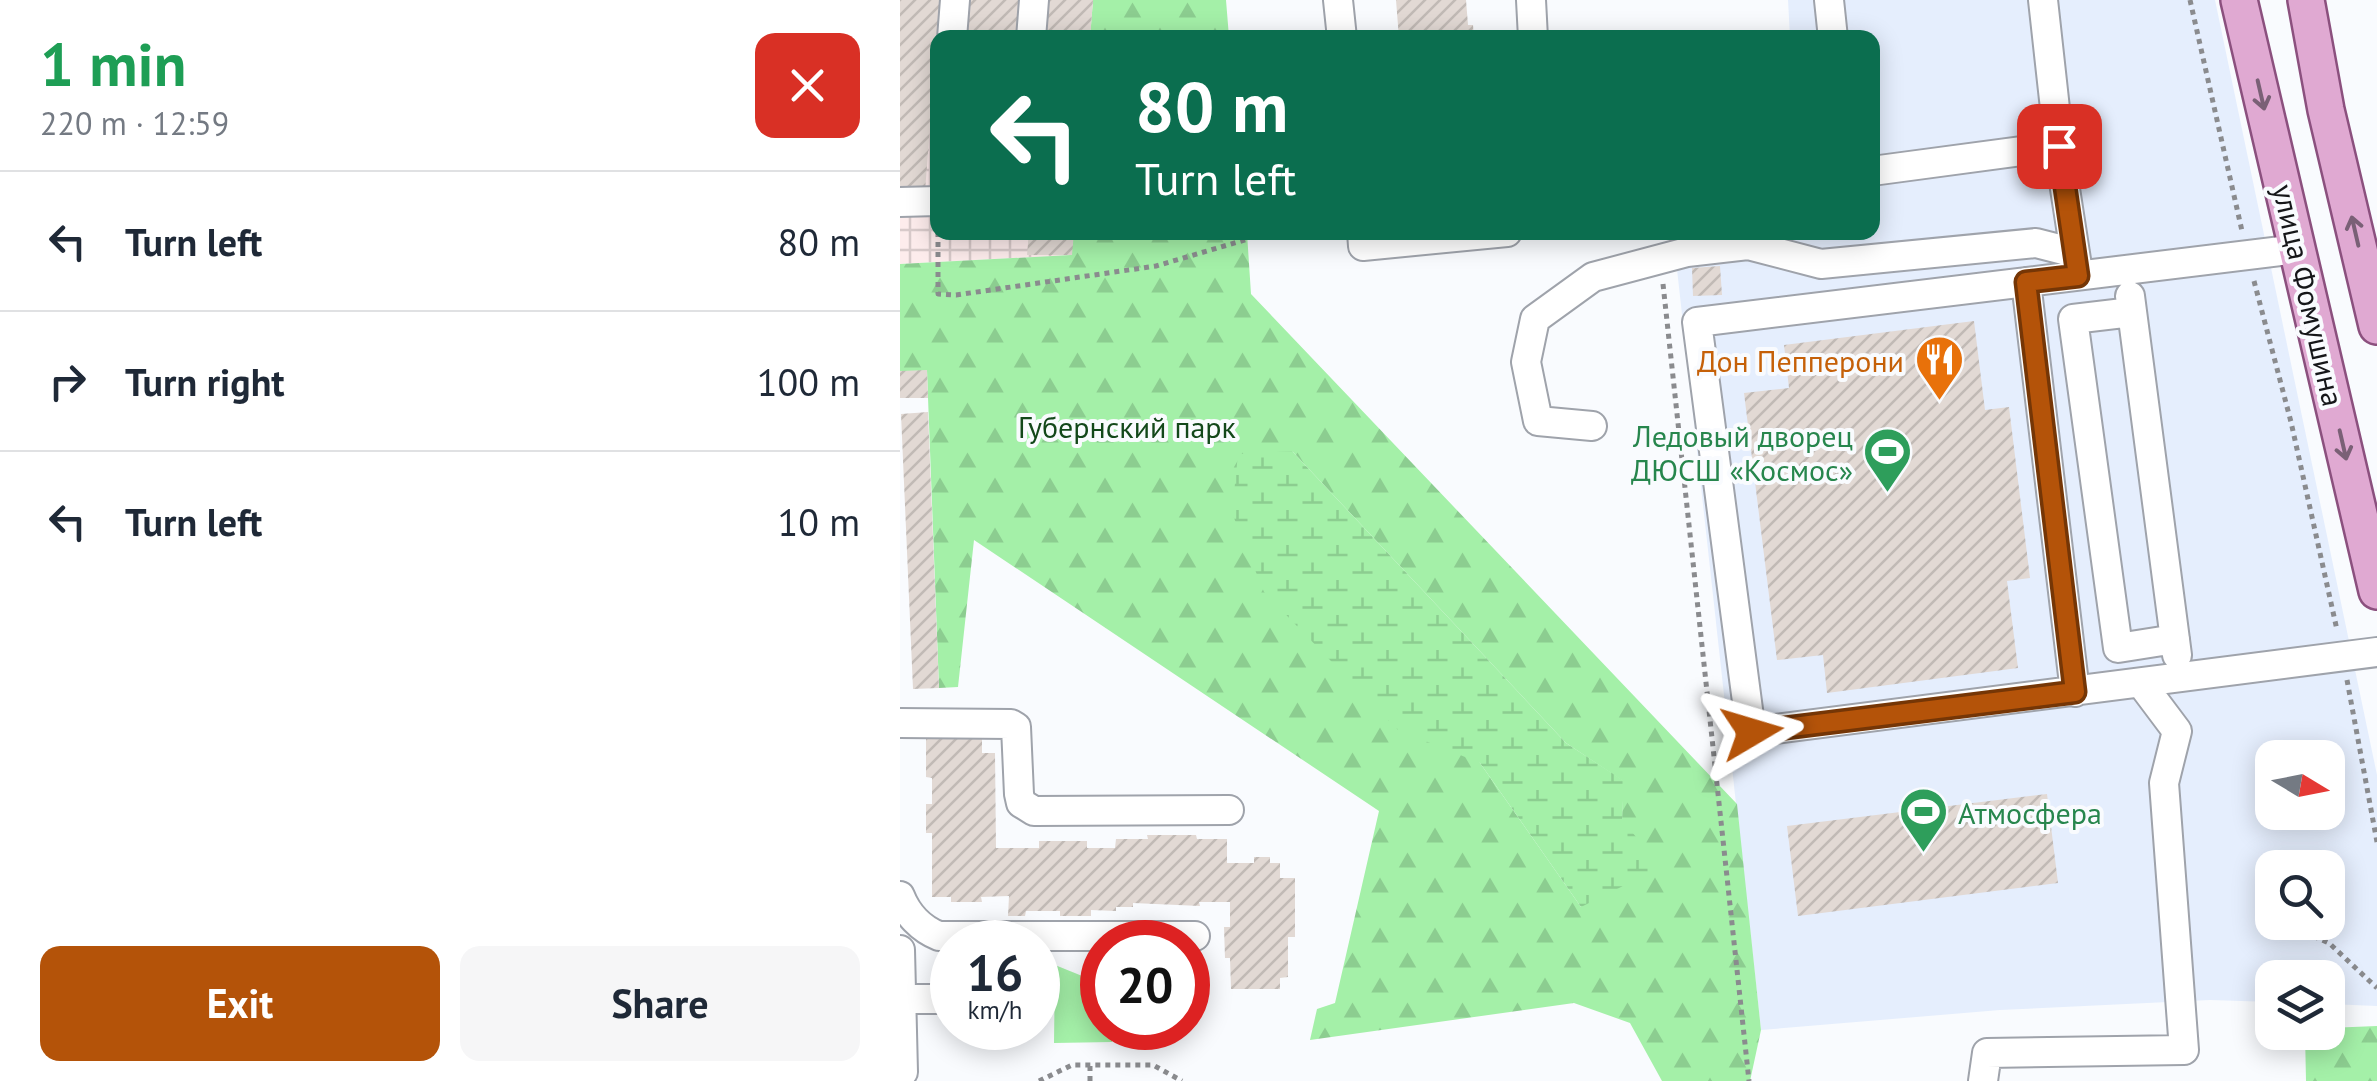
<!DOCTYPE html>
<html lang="en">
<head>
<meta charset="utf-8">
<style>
  :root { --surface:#fff; --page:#f6f6f7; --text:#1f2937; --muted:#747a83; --line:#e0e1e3; --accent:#b45309 }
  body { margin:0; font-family:"PT Sans",sans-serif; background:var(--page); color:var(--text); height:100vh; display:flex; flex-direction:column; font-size:38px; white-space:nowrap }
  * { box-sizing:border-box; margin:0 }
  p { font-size:32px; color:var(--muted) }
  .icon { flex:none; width:55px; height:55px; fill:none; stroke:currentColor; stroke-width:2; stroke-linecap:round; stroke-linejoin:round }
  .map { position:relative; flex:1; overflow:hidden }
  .side { display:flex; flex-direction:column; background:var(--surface); width:900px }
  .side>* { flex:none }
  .hud { position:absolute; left:30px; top:30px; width:950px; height:210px; border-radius:20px; box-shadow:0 5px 25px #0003; background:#0b6e4f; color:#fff; overflow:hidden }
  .needle { width:65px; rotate:100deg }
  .tools { position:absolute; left:1355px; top:740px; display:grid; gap:20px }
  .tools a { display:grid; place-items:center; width:90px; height:90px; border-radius:20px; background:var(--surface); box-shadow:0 5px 25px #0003; font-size:50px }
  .speed { position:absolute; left:30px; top:920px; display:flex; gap:20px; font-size:50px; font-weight:700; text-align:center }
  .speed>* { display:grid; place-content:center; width:130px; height:130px; border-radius:50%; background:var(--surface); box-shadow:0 5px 25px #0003; line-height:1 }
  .speed small { font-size:25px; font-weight:400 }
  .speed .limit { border:15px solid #d22; background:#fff; color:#111 }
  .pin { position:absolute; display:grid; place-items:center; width:85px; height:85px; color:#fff; margin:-42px; border-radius:20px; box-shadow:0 5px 15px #0006 }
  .me { position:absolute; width:110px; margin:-55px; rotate:83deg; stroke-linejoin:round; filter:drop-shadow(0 0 8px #0008) }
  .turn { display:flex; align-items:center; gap:35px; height:210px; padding:0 40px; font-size:45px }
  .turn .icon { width:130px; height:130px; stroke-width:2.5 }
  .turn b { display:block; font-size:70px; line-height:85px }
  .round { display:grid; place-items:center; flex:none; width:105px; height:105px; border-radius:20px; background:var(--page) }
  .summary { display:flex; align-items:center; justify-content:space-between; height:170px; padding:0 40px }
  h1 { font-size:60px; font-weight:700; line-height:75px; color:#1e9e55 }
  .action { display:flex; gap:20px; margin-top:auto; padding:20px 40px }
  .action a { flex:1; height:115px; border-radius:20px; background:var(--accent); color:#fff; font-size:40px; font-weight:700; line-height:115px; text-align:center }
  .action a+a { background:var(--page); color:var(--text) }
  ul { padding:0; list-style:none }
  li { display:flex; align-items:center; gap:30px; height:140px; padding:0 40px; border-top:2px solid var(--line) }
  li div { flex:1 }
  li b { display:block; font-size:38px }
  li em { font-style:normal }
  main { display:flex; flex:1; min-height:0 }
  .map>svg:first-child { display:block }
  .built { fill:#e5eefd; fill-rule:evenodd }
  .industrial { fill:url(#industrial-grid) }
  .green { fill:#a4f0a8 }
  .forest { fill:url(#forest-firs); fill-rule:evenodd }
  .wetland { fill:url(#wetland-marsh) }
  .building { fill:url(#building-hatch) }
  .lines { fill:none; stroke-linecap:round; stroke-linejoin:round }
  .minor-casing { stroke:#9fa3ab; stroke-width:32 }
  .major-casing { stroke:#8b507e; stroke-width:40 }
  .path { stroke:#8a8b8e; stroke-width:5; stroke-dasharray:5 5; stroke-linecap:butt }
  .minor { stroke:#fff; stroke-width:28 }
  .major { stroke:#e0a9d2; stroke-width:35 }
  .oneway { stroke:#7a6076 }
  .route-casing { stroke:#753606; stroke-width:25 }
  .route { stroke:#b45309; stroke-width:18 }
  .labels { text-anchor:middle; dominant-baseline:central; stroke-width:8; stroke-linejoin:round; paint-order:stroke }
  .street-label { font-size:30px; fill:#151619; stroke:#f9fbfe }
  .food-label { font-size:30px; fill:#c56008; stroke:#f9fbfe; text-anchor:end }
  .park-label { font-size:30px; fill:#13481a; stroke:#f9fbfe }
  .leisure-label { font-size:30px; fill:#27864d; stroke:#f9fbfe; text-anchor:end }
</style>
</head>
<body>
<main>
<section class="side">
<div class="summary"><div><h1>1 min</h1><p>220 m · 12:59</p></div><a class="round" style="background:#d93025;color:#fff"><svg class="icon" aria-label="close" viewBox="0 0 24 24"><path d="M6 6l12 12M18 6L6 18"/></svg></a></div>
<ul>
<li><svg class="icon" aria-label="left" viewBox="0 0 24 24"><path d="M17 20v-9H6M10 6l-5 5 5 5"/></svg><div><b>Turn left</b></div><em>80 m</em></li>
<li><svg class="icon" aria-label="right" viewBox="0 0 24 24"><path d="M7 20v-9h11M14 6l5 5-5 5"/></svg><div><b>Turn right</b></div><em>100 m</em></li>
<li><svg class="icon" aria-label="left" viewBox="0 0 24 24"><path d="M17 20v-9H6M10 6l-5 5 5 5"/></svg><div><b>Turn left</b></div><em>10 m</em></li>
</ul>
<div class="action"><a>Exit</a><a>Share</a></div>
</section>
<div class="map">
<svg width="1477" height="1081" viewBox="0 0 1477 1081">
  <defs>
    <pattern id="industrial-grid" width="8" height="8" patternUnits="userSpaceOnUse" patternTransform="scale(2.5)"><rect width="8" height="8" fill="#fdecec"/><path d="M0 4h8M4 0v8" fill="none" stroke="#d8caca"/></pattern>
    <pattern id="forest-firs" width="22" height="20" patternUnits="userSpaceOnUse" patternTransform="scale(2.5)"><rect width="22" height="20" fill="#a4f0a8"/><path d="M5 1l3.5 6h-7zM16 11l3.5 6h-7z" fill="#8ccd90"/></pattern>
    <pattern id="wetland-marsh" width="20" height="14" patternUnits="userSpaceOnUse" patternTransform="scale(2.5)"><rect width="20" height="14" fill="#a4f0a8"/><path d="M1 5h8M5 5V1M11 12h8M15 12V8" fill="none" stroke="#8ccd90"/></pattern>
    <pattern id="building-hatch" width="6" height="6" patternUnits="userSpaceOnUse" patternTransform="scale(2.5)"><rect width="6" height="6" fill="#e2d9d4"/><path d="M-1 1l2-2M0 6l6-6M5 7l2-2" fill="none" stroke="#c1bab5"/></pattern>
  </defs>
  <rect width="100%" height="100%" fill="#f9fbfe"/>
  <path class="built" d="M888 0H1315L1477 775V1006L1428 1004V978H1372V1002L1310 1000 1100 1010 861 1030 774 242 855 232H972V38L890 37ZM1372 758H1428V812H1372ZM1372 868H1428V922H1372Z"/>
  <path class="industrial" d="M0 0H193L190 37 38 38V232L174 233 172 255 0 264Z"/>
  <path class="green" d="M155 965 202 984V1028H212V1042L154 1043Z"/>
  <path class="forest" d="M193 0H326L329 37 190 38Z
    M174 233H347L351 294 837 804 861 1030 850 1081H762L730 1023 674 1003 410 1040 417 1009 435 1003 479 811 74 540 58 687 39 688 27 371H0V264L171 255ZM392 451 666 743 723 781 722 820 681 907 580 763Z
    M1477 1026V1081H1406L1405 1033 1428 1032V1028Z"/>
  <path class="wetland" d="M392 451 666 743 724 781 722 820 761 867 681 907 580 763 498 730 364 592 332 513 338 454Z"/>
  <path class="building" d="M0 0H40L25 191 0 189Z
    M66 0H122L119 38H63Z
    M148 0H193L190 38H145Z
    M496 0H566L568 25H573L574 38H499Z
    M129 232H174L172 255H127Z
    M820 266 822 295 793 296 792 268Z
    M1074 321 1085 410 1109 407 1130 578 1107 581 1118 668 927 693 923 655 877 660 844 393 889 388 884 345Z
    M27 370 28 398H0V371Z
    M28 412 39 688 13 689 1 414Z
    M42 733H70V739H82V753H95L96 848H139V841H187V848H215L216 839H248L247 835H296L297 839H327V863H354V857H370V863H380V878H395V937H388V977L380 978V989H331L330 958H325L324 927H330V902H299L300 906 233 903V907H216V911L191 910V916H160V911H126L125 916H108L109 896 81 897 82 902H51V897H32V833H26V804H32V778L26 777V739H42Z
    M1147 794 1158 883 898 916 887 826Z"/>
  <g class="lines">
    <defs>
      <path id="minor" d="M438 0 442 38
        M631 0 633 38
        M929 0 933 38
        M1143 0 1161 163 1177 266
        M52 38 55 0
        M131 38 134 0
        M972 171 1159 146
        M0 202 38 201
        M462 232 463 246 607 232
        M1398 249 797 322 851 732 1477 652
        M1126 282 1175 692
        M1230 296 1277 655
        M1232 312 1173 319 1218 648 1275 639
        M692 426 638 421 626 362 635 319 693 277 787 252 848 245 921 264 1136 243 1175 253
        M0 723 111 724 116 727 119 794 121 803 134 811 329 810
        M0 896C7 914 21 929 39 936H295
        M0 950 3 1072
        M3 999H52
        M1083 1081 1087 1053 1284 1050 1264 783 1277 731 1241 683"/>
      <path id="major" d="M1339 0 1477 591
        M1406 0 1426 110 1477 326"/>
    </defs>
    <use href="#minor" class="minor-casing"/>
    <use href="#major" class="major-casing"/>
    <path class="path" d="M1290 0 1342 231
      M38 232V294L56 295 256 266 348 239
      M1354 281 1391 422 1437 630
      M763 284 849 1081
      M1447 680 1477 842
      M1386 924 1429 943 1477 988
      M139 1081 172 1065H253L282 1081
      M190 1081V1065"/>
    <use href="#minor" class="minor"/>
    <use href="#major" class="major"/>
  </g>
  <defs><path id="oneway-shaft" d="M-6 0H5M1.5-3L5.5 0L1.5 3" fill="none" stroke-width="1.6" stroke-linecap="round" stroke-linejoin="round" transform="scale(2.5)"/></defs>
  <g class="oneway">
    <use href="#oneway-shaft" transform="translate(1361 95) rotate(77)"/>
    <use href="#oneway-shaft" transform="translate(1455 231) rotate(-103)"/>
    <use href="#oneway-shaft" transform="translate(1443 445) rotate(77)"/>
  </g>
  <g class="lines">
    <defs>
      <path id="route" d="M852 732 1175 692 1126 282 1178 276 1159 146"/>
    </defs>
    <use href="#route" class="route-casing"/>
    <use href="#route" class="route"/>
  </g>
  <defs>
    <symbol id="restaurant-pin" viewBox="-11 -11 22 30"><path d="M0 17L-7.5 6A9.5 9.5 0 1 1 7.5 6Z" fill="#e8710a" stroke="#f9fbfe"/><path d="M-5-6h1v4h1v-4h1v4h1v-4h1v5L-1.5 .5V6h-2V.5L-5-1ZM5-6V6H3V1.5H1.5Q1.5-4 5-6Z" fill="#fff"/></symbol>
    <symbol id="stadium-pin" viewBox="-11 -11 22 30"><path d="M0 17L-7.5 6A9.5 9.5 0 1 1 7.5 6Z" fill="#2e9e5b" stroke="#f9fbfe"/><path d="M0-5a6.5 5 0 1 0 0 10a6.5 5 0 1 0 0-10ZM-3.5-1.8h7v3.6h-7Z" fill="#fff"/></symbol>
  </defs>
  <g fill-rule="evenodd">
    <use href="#restaurant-pin" x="1012" y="332" width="55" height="75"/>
    <use href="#stadium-pin" x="960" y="424" width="55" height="75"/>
    <use href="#stadium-pin" x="996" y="784" width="55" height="75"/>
  </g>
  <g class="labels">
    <g class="street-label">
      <text transform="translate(1409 295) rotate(77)">улица Фомушина</text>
    </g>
    <g class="food-label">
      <text x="1004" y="360">Дон Пепперони</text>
    </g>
    <g class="park-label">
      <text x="227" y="426">Губернский парк</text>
    </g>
    <g class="leisure-label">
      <text x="953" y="435">Ледовый дворец<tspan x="953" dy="34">ДЮСШ «Космос»</tspan></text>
      <text x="1058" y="812" text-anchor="start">Атмосфера</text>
    </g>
  </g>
</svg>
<div class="tools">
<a><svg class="needle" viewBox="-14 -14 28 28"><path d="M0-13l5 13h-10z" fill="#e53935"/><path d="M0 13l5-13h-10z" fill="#747a83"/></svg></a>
<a><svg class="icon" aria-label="search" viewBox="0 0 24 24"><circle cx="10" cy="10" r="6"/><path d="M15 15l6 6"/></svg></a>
<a><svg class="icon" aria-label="layers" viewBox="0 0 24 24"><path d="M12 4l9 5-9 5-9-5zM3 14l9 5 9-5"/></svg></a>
</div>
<div class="speed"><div>16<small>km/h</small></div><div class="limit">20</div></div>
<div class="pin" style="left:1159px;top:146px;background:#d93025"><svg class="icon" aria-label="arrive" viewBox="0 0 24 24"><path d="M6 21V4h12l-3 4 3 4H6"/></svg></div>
<svg class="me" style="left:852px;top:732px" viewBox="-20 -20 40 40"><path d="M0-17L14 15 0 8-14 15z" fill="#b45309" stroke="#fff" stroke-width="4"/></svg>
<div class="hud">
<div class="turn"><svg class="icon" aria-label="left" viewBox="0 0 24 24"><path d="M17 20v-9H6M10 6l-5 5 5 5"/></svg><div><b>80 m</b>Turn left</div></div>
</div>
</div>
</main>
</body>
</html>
